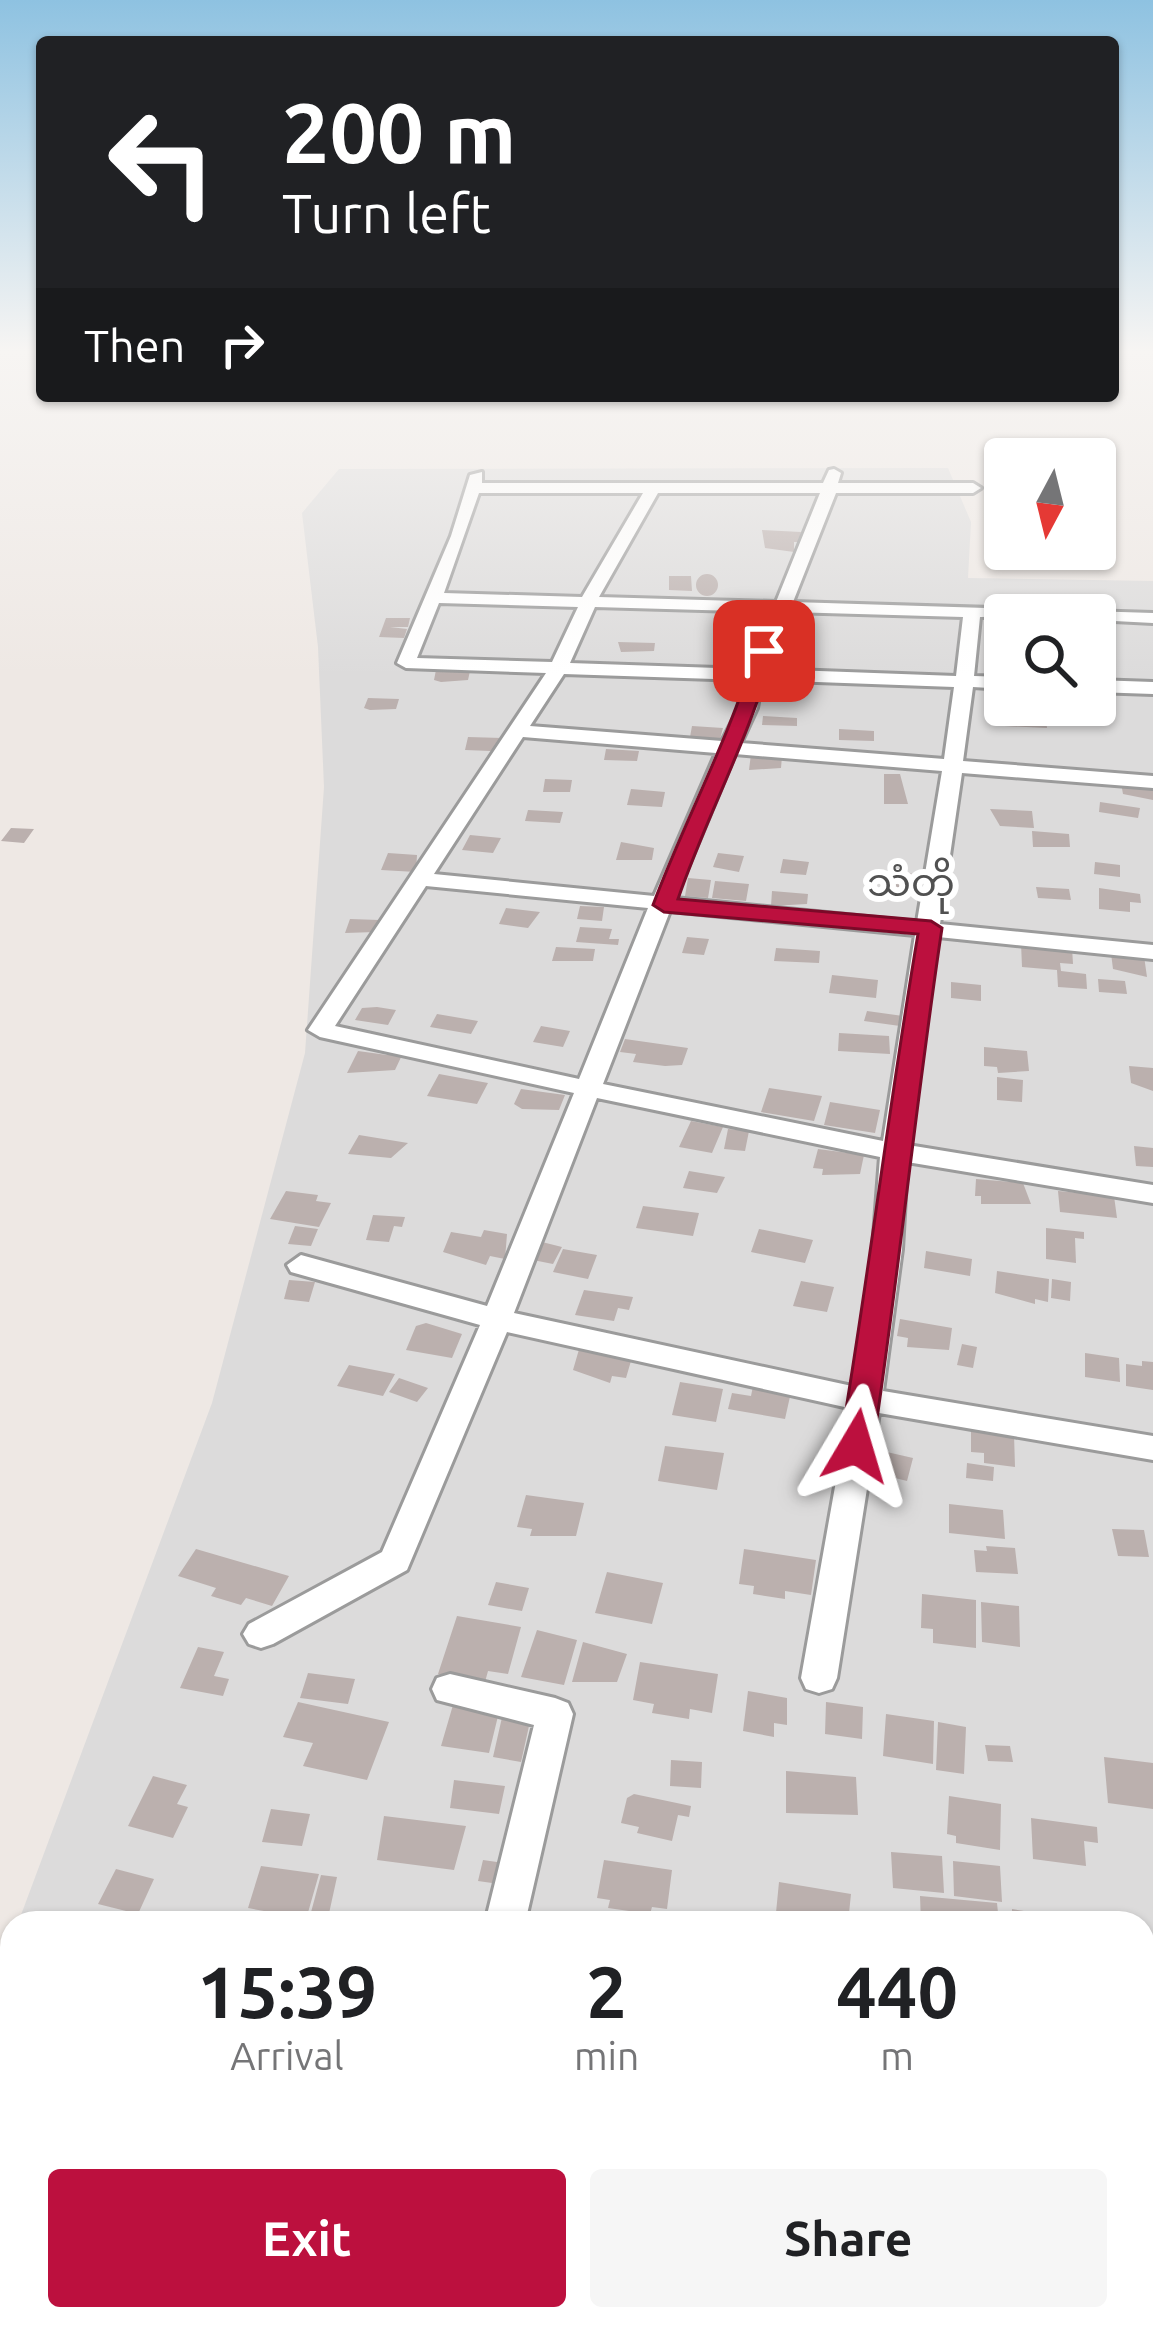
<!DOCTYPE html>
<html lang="en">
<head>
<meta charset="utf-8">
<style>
  :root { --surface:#fff; --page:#f6f6f6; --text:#202124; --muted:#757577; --accent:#bc103e }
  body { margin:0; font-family:Ubuntu,"Noto Sans Myanmar",sans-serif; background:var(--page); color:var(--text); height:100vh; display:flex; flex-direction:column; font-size:45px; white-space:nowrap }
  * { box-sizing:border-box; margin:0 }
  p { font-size:39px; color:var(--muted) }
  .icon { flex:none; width:66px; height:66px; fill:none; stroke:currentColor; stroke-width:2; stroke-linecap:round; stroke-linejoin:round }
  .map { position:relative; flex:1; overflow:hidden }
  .drawer { position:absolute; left:0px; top:1911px; width:1155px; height:420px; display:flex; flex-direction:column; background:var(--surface); border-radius:36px 36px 0 0; box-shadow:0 3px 9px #0004 }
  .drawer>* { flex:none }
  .banner { position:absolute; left:36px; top:36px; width:1083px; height:366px; border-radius:12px; box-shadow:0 3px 9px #0004; background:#202124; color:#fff; overflow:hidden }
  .needle { width:78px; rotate:187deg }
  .buttons { position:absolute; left:984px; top:438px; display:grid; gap:24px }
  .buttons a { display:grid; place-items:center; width:132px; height:132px; border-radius:12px; background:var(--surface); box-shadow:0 3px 9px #0004; font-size:60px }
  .pin { position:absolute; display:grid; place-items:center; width:102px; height:102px; color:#fff; margin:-51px; border-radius:24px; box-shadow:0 6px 18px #0006 }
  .me { position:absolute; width:132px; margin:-66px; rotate:7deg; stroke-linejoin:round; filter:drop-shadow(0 0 9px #0008) }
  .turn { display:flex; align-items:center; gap:42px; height:252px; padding:0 48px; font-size:54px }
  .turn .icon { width:156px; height:156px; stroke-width:2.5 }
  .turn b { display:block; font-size:84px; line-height:102px }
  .then { display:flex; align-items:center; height:114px; padding:0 48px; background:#0003; gap:24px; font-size:45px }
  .eta { display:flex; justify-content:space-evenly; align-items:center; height:204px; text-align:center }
  .eta b { font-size:72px; font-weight:600; line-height:84px }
  .action { display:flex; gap:24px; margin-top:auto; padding:24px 48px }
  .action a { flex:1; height:138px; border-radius:12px; background:var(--accent); color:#fff; font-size:48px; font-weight:600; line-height:138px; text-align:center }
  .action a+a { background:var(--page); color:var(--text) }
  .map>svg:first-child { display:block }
  .residential { fill:#dcdbdb; fill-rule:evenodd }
  .building { fill:#bbb0ae }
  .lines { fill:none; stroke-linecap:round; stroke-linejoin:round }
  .minor-casing { stroke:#9b9b9b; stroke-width:6 }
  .minor { fill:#fff; fill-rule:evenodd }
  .route { fill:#bc103e; stroke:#7a0a28; stroke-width:3 }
  .labels { text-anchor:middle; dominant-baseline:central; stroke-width:12; stroke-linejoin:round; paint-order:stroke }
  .quarter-label { font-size:39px; fill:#515151; stroke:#fff }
</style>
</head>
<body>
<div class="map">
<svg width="1153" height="2331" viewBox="0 0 1153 2331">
  <rect width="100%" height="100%" fill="#eee8e4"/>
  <path class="residential" d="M948 468 971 522 968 578 1153 581V2331H0V1999L12 1938V2319H1143V1923H18L212 1403 305 1053 324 787 318 647 302 513 339 469ZM1005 615H1095V705H1005Z"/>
  <path class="building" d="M762 530 801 532 800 542H794V552L765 548Z
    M696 585a11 11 0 1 1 22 0a11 11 0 1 1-22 0Z
    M669 576H691L692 591 669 590Z
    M386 618H410L408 627H390L407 629 404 638 379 637Z
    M618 642 655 643 654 651 621 652Z
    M436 670 470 671 468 680 441 682 434 680Z
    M768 681 799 682V693L768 692Z
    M368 698 399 699 396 709 370 710 364 708Z
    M1001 714 1046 719 1047 728 1004 726Z
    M763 716 797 718V726L762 725Z
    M692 726 723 728 720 739 690 737Z
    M839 729 874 731V741L839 740Z
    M468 737 502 738 499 748 491 751 465 750Z
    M606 749 639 751 637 761 604 760Z
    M751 754 782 756 781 768 749 770Z
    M884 774H900L908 804H884Z
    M545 779 572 780 570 792H543Z
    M1121 783 1153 786V800L1123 794Z
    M631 789 665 792 662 807 627 805Z
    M1100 802 1140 808 1138 818 1099 812Z
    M990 809 1032 811 1034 828 1000 826Z
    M528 810 563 812 560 823 525 821Z
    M11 828 34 829 24 843 1 841Z
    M1032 831 1069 834 1070 847H1033Z
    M470 835 501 838 493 853 462 850Z
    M621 842 654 848 652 860H616Z
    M388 853 417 855 416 872 381 870Z
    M718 853 744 856 739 872 713 867Z
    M783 859 809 862 806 875 780 873Z
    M1095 862 1120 865V877L1094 874Z
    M893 871 922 875 918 892 894 890V884L913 885 891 882Z
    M688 878 711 880 708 898 685 896Z
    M715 881 749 884 746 901 712 898Z
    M1036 887 1069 889 1071 900 1038 898Z
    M1099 888 1140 894 1141 903 1130 902V912L1099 909Z
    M772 891 808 894 807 904 771 906Z
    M580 906 604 907 602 921 577 919Z
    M506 908 540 912 528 928 499 924Z
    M350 919 379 920 375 932 345 933Z
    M580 927 612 929 609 939H619L618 945 576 942Z
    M687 937 709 939 704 955 682 953Z
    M1021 943 1072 947 1073 964 1060 963 1061 971 1086 974 1087 989 1058 987 1057 970 1022 967Z
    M556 947 595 949 593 961H552Z
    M776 948 820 951 819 963 774 961Z
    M1111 953 1144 956 1147 977 1113 969Z
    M832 975 878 980 876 998 829 993Z
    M1098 979 1125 981 1127 994 1099 992Z
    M951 982 981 985V1001L951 998Z
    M362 1008 377 1007 396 1010 388 1025 355 1020Z
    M867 1011 903 1016 900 1026 864 1021Z
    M437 1014 478 1021 471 1034 430 1027Z
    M541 1026 570 1031 563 1047 533 1042Z
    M839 1033 889 1036 890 1054 838 1051Z
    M625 1039 688 1048 682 1065 665 1066 633 1062 636 1054 620 1052Z
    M984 1047 1027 1051 1029 1071 998 1073 997 1067 984 1066Z
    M358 1051 387 1055 403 1053 395 1070 347 1073Z
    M1129 1066 1153 1068V1091L1131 1083Z
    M439 1074 488 1083 477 1104 427 1096Z
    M997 1077 1023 1080 1022 1102 997 1100Z
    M769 1088 822 1096 814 1121 761 1112Z
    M521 1089 565 1095 559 1110 522 1109 514 1104Z
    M830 1102 880 1110 875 1133 824 1125Z
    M691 1121 723 1127 712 1153 679 1147Z
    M728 1129 749 1131 745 1151 724 1149Z
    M359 1135 408 1143 391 1158 348 1154Z
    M1134 1146 1153 1148V1167L1136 1166Z
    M818 1149 864 1155 860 1174 822 1175 823 1169 813 1168Z
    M689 1171 725 1177 717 1193 683 1188Z
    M976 1179 1023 1183 1031 1204H981V1196H975Z
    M286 1191 318 1195 316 1201 331 1203 319 1227 270 1219Z
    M1058 1191 1114 1196 1117 1218 1060 1212Z
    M643 1206 699 1213 693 1236 636 1228Z
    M373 1215 405 1217 402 1227 394 1226 389 1242 366 1240Z
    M295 1226 318 1229 311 1246 288 1244Z
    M1046 1228 1084 1232V1239L1075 1238 1076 1263 1046 1259Z
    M759 1229 813 1240 805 1263 751 1252Z
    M484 1230 507 1234 505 1259 490 1256 486 1265 443 1252 451 1232 481 1237Z
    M538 1241 562 1247 553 1264 528 1259Z
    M563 1249 597 1255 588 1279 553 1272Z
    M926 1251 972 1259 970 1276 924 1268Z
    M997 1271 1049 1279 1048 1302 1035 1299V1304L995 1293Z
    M1052 1279 1071 1282 1070 1301 1051 1298Z
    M289 1280 315 1282 309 1302 284 1299Z
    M801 1281 834 1287 827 1312 793 1306Z
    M584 1290 633 1297 629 1310 618 1308 614 1321 575 1315Z
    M900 1319 952 1328 949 1350 907 1347 908 1338 897 1336Z
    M426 1323 462 1334 452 1358 406 1350 416 1326Z
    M962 1344 977 1347 973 1368 957 1365Z
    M580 1346 633 1354 626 1378 612 1376 610 1383 573 1370Z
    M1085 1353 1119 1358 1120 1382 1085 1377Z
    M1142 1361 1153 1362V1390L1126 1386V1364L1142 1366Z
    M349 1365 395 1374 383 1396 337 1386Z
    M399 1378 428 1388 417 1402 389 1392Z
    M680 1382 723 1389 716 1422 672 1415Z
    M753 1386 791 1392 785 1419 728 1409 732 1393 751 1396Z
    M971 1431 1014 1435 1015 1467 984 1463V1453L971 1452Z
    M665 1446 724 1453 717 1490 658 1481Z
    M878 1450 913 1458 907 1481 871 1472Z
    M967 1463 994 1467 993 1481 966 1478Z
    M526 1495 584 1503 576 1536H530L532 1529 517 1527Z
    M949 1504 1003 1510 1005 1539 949 1533Z
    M1112 1529 1144 1530 1149 1557 1118 1556Z
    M986 1546 1015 1548 1018 1574 976 1572 974 1550 987 1551Z
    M196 1549 289 1576 272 1606 246 1598 241 1605 211 1596 216 1588 178 1576Z
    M744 1549 816 1560 811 1595 785 1591V1599L753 1594 754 1586 739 1584Z
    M607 1572 663 1583 652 1624 595 1613Z
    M496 1582 529 1588 522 1611 488 1605Z
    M922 1594 976 1600V1648L933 1643V1629L921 1628Z
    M981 1602 1019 1606 1020 1647 982 1642Z
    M457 1616 521 1627 508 1674 488 1671 485 1682 438 1674Z
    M537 1630 577 1640 564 1685 521 1677Z
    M583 1642 627 1654 617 1682H572Z
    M198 1647 224 1652 214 1676 229 1679 223 1696 180 1688Z
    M640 1662 718 1674 712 1713 690 1709 689 1719 652 1713 654 1704 633 1700Z
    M308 1673 355 1679 348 1704 300 1698Z
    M748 1691 787 1698V1725L774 1723V1737L743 1731Z
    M298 1702 389 1722 367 1780 303 1766 313 1743 283 1737Z
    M826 1702 863 1707 862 1739 825 1734Z
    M453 1705 499 1712 489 1753 441 1746Z
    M503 1713 531 1717 521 1762 493 1757Z
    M886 1714 934 1721 933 1764 883 1756Z
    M938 1722 966 1727 964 1774 936 1770Z
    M985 1745 1010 1746 1013 1762 988 1761Z
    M1104 1757 1153 1763V1809L1108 1803Z
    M671 1760 702 1762 701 1788 670 1786Z
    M786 1771 856 1777 858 1815 786 1813Z
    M153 1776 187 1785 177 1804 188 1807 173 1838 128 1826Z
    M454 1780 505 1786 499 1814 450 1808Z
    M634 1794 691 1806 689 1817 678 1815 672 1841 637 1833 639 1827 621 1823 627 1798Z
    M949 1796 1001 1804 1000 1850 956 1843V1836L947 1834Z
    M271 1809 310 1814 302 1846 262 1842Z
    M384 1816 466 1826 454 1870 377 1860Z
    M1031 1818 1097 1827 1098 1843 1084 1841 1086 1866 1033 1859Z
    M891 1852 942 1856 944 1893 893 1888Z
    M483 1860 504 1863 499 1884 478 1881Z
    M604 1860 672 1870 667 1909 652 1907 650 1914 608 1908 610 1900 597 1898Z
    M953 1861 1000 1866 1002 1902 954 1896Z
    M261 1866 319 1874 305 1923 261 1919 264 1911 248 1908Z
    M116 1869 154 1879 138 1914 98 1904Z
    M321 1875 337 1877 328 1918 310 1916Z
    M779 1882 851 1894 848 1923H775Z
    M920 1896 997 1903 999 1923H921Z
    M1012 1909 1049 1915 1050 1923H1012Z
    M1143 1940 1153 1941V2003L1143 2001Z
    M1143 2106 1153 2108V2180L1143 2179Z
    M0 2172 12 2173V2219L0 2218Z
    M1143 2217 1153 2218V2263L1143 2262Z
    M1143 2269 1153 2271V2326L1141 2324Z
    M310 2319H373L371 2331 308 2329Z
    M438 2319H505L503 2331H435Z
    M657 2319H741L739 2331H655Z
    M883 2319H902L938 2331H881Z"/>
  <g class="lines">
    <defs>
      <path id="minor" d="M834 469 841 473 838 483H973L981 488 973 493H836L793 602 1153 613V623L1095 620V615L980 617 974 676 1005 677V689L973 687 963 761 1153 776V788L962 773 940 924 1153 945V959L938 937 908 1145 1153 1185V1203L907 1162 902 1249 883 1391 1153 1436V1460L879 1413 837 1678 832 1689 819 1693 806 1689 801 1678 849 1408 507 1332 407 1570 273 1644 261 1648 249 1644 243 1634 249 1624 382 1552 480 1325 291 1272 287 1265 301 1255 487 1306 574 1093 320 1037 308 1030 546 673 406 668 397 663 451 536 470 475 482 472V483H823L829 470ZM479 493H643L582 597 444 593ZM658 493H820L776 602 599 597ZM439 603 578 607 552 662 417 658ZM595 607 772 612 747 669 570 663ZM789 612 963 617 956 676 765 669ZM564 674 744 680 739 708 722 741 530 726ZM762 680 954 687 944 759 741 743 757 708ZM523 737 716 753 654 896 434 874ZM735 754 942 771 917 922 675 898ZM426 886 648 908 579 1079 335 1026ZM670 911 915 935 883 1141 603 1084ZM597 1098 880 1157 873 1249 852 1386 514 1313Z
        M1095 680 1153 682V694L1095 692Z
        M450 1674 555 1698 568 1703 573 1714 525 1923H485L534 1725 437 1700 432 1689 437 1678Z
        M595 2319H643L641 2331H593Z
        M940 2319H1087L1092 2331H939Z"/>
    </defs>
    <use href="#minor" class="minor-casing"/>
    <use href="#minor" class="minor"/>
  </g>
  <linearGradient id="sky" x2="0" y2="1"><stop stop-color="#8ec2e1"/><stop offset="0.52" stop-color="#f7f5f3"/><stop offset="1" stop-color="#f7f5f3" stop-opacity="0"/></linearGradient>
  <rect width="1153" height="676" fill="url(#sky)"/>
  <path class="route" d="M764 646 773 651C750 737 707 815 678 899L931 921 942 928C916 1101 899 1273 873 1446L856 1458 840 1446C869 1275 889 1104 918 934L664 912 653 905C685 819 730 738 755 651Z"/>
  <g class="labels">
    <g class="quarter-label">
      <text x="911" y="881">သံတို</text>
    </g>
  </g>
</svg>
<div class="buttons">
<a><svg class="needle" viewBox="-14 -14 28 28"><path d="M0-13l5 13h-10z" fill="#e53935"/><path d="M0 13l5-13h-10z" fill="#757577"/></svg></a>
<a><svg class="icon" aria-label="search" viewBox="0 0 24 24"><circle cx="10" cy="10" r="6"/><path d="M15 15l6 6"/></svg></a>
</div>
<div class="pin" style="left:764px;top:651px;background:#d93025"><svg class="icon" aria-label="arrive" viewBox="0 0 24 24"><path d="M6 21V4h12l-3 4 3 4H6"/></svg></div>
<svg class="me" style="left:856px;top:1446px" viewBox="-20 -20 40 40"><path d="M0-17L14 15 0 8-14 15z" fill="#bc103e" stroke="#fff" stroke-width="4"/></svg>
<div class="banner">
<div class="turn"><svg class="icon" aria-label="left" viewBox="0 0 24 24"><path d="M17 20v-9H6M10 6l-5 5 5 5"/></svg><div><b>200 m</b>Turn left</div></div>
<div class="then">Then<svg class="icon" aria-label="right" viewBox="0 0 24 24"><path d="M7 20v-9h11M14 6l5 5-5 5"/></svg></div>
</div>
<section class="drawer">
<div class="eta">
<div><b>15:39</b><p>Arrival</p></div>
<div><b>2</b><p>min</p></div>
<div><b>440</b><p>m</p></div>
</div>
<div class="action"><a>Exit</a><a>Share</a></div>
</section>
</div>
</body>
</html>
